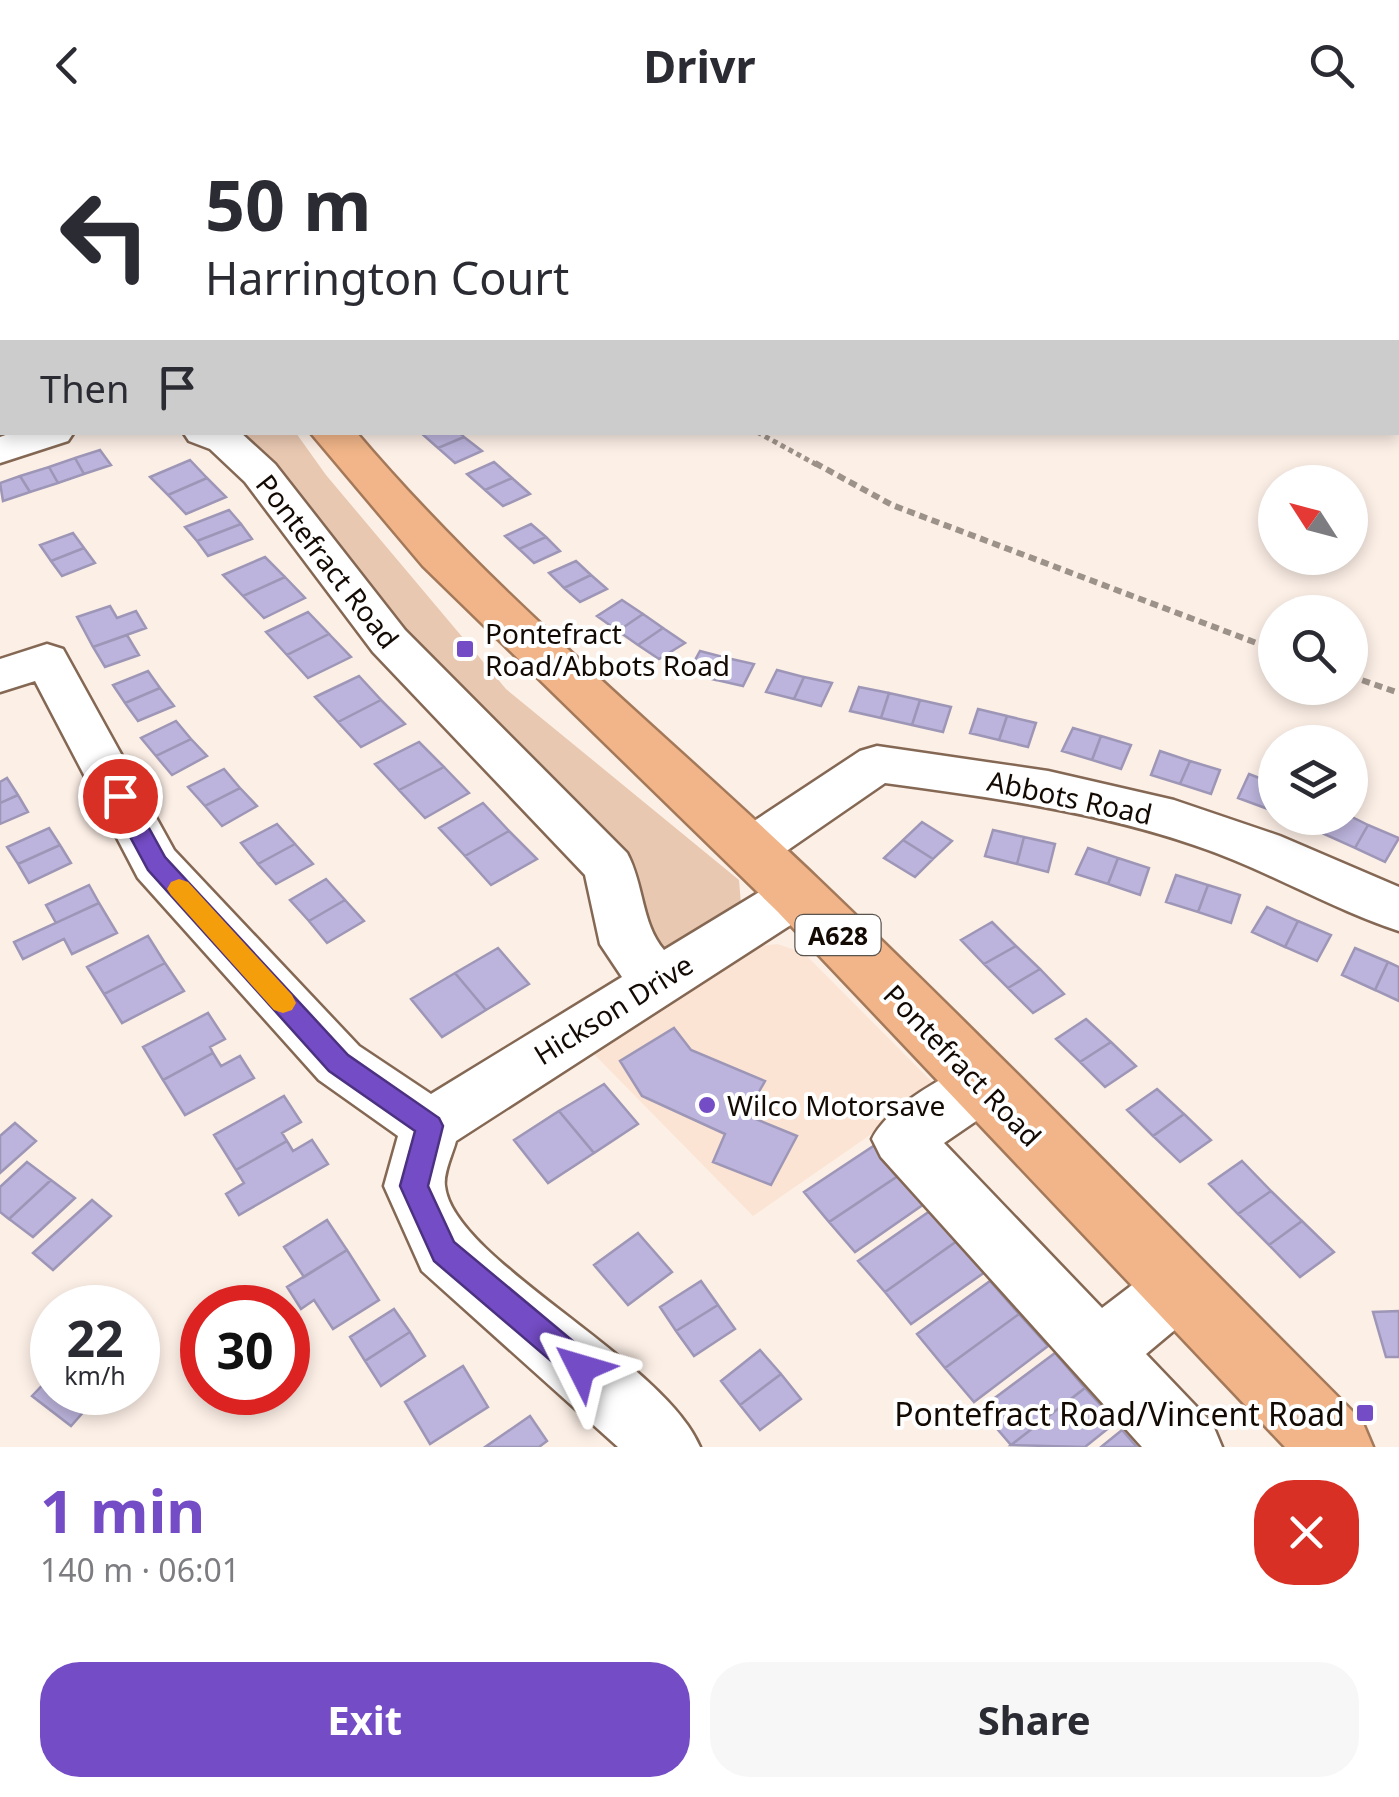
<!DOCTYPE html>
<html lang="en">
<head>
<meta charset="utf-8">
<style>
  :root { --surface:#fff; --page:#f7f7f7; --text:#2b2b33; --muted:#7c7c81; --accent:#744cc5 }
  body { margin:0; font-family:"Noto Sans",sans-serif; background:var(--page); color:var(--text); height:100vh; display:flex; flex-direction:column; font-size:38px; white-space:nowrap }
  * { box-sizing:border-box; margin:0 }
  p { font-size:32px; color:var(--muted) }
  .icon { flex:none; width:55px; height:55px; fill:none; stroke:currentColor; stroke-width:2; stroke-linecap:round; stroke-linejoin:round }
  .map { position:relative; height:1317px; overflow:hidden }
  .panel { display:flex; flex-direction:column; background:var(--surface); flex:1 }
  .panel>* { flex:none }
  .top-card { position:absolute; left:0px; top:0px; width:1400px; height:305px; box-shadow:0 5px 15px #0003; background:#fff; color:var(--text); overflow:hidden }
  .needle { width:65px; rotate:306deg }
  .tools { position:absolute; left:1258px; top:335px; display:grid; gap:20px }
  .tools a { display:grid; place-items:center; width:110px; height:110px; border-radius:50%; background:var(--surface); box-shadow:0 5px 15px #0003; font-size:50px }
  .speed { position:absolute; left:30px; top:1155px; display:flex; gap:20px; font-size:50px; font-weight:700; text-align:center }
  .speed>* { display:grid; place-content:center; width:130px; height:130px; border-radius:50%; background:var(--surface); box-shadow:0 5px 15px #0003; line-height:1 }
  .speed small { font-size:25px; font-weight:400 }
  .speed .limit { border:15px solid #d22; background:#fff; color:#111 }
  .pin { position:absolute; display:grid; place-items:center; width:85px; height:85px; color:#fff; margin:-42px; border:5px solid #fff; border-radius:50%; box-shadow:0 2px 10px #0007 }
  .me { position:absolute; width:110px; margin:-55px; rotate:310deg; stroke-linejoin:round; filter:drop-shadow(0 0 8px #0008) }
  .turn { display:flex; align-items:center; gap:35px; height:210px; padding:0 40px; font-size:45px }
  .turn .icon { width:130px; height:130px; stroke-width:2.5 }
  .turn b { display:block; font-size:70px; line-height:85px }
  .then { display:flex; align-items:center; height:95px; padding:0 40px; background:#0003; gap:20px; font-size:38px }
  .round { display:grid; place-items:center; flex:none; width:105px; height:105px; border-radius:40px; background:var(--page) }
  .head { display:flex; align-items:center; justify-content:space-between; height:170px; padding:0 40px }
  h1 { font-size:60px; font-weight:700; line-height:75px; color:var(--accent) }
  .button { display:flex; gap:20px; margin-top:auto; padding:20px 40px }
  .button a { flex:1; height:115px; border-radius:40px; background:var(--accent); color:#fff; font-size:40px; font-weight:700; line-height:115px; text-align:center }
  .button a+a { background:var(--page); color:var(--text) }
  header { display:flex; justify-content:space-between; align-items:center; height:130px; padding:0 40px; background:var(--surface); font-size:45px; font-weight:700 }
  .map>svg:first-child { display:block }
  .built { fill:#fbe4d3 }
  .green { fill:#e9c8b1 }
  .building { fill:#bcb4dc; stroke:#9d96b6; stroke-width:2.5 }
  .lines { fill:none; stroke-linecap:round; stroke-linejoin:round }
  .minor-casing { stroke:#846854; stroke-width:5 }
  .highway-casing { stroke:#a4795a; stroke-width:5 }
  .path-far1 { stroke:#9d928a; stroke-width:5; stroke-dasharray:5 4; stroke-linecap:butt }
  .path { stroke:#9d928a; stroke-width:6; stroke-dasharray:8 5; stroke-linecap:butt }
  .minor { fill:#fff; fill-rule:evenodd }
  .highway { fill:#f1b589; fill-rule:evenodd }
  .route { fill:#744cc5; stroke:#4b3180; stroke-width:2.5 }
  .slow { fill:#f59e0b }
  .poi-dot { fill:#744cc5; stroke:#fff; stroke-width:4 }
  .labels { text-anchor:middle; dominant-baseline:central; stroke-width:8; stroke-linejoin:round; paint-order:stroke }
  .shield { fill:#fff; stroke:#5a544f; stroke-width:2.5 }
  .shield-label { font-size:25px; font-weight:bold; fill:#140a04 }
  .street-label { font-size:28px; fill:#140a04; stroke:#fff }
  .poi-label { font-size:28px; fill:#140a04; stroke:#fff; text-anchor:start }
  .near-poi-label { font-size:32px; fill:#140a04; stroke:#fff; text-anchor:end }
</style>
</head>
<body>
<header><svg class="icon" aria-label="back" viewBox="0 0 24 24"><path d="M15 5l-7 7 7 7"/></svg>Drivr<svg class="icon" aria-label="search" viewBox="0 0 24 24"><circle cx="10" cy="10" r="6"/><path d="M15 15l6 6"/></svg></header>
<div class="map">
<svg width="1399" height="1317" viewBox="0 0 1399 1317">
  <rect width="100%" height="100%" fill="#fcefe6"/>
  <path class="built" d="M777 814 804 823 938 958 753 1086 589 919 751 817Z"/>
  <path class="green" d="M192 0H1399V120L1398 2Z
    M224 303H296L326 345 506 559 739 750 741 774 667 823 648 818 393 489Z"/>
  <path class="building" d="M459 302 464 307 438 318 421 303Z
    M464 307 482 321 455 333 438 318Z
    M100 320 111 335 84 344 75 328Z
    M75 328 84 344 58 353 49 337Z
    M190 330 207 348 168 365 150 347Z
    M494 332 512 348 485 360 467 344Z
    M49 337 58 353 30 362 20 346Z
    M20 346 30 362 3 371 0 353Z
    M207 348 226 367 186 384 168 365Z
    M512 348 530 364 503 376 485 360Z
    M229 380 241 394 197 411 185 397Z
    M241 394 252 409 208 426 197 411Z
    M531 394 546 407 519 419 505 406Z
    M73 403 84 418 51 431 40 415Z
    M546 407 560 421 534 433 519 419Z
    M84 418 95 433 62 446 51 431Z
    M265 427 285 447 243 466 223 445Z
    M576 431 591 445 564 458 549 443Z
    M591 445 607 459 580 472 564 458Z
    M285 447 305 468 264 488 243 466Z
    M622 470 643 484 618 501 597 486Z
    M110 476 117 488 136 481 146 498 93 517 77 487Z
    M308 482 329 504 287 525 266 502Z
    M643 484 663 498 638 515 618 501Z
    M663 498 685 513 659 529 638 515Z
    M329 504 351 527 308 548 287 525Z
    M127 505 139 525 105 537 93 517Z
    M700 521 727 528 716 550 688 543Z
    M727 528 754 534 743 556 716 550Z
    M777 540 804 547 794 569 766 562Z
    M148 541 160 558 125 573 113 555Z
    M359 546 381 570 338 592 315 567Z
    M804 547 832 553 821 576 794 569Z
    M859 557 889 563 881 588 850 581Z
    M160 558 174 576 138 591 125 573Z
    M889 563 920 570 912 595 881 588Z
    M381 570 405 594 361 617 338 592Z
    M920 570 951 577 943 602 912 595Z
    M978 579 1007 586 999 610 970 603Z
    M1007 586 1036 593 1028 617 999 610Z
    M176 591 191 609 156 626 141 608Z
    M1073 598 1101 606 1092 630 1062 621Z
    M1101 606 1131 615 1121 639 1092 630Z
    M191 609 207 626 172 645 156 626Z
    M419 612 444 637 399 660 375 634Z
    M1160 621 1190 631 1180 654 1151 645Z
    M1190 631 1220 640 1211 664 1180 654Z
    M444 637 469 663 425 688 399 660Z
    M224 639 240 658 205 676 188 657Z
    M1249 644 1275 654 1268 679 1238 668Z
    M7 648 18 665 0 673V652Z
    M240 658 257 676 222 696 205 676Z
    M18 665 28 682 0 694V673Z
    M483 673 509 701 465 726 439 698Z
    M1350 686 1368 695 1355 718 1324 704 1335 688Z
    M922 692 952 711 933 729 903 710Z
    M277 694 295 714 258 734 241 713Z
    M1368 695 1399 708 1385 732 1355 718Z
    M49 698 60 715 18 734 7 717Z
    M993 700 1024 707 1017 734 985 726Z
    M509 701 537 729 491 755 465 726Z
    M1024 707 1055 714 1048 742 1017 734Z
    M903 710 933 729 915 747 884 728Z
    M295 714 313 734 276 754 258 734Z
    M60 715 71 733 29 753 18 734Z
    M1088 718 1118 728 1108 754 1076 744Z
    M1118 728 1149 738 1140 765 1108 754Z
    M1176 745 1208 755 1198 782 1166 772Z
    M326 749 345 770 309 791 290 770Z
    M89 755 99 773 56 793 46 775Z
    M1208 755 1240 765 1231 793 1198 782Z
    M345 770 364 791 327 813 309 791Z
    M99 773 117 803 72 824 64 809 23 829 14 812Z
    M1267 777 1298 791 1285 817 1252 802Z
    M1298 791 1331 805 1317 831 1285 817Z
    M992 792 1016 816 984 834 961 810Z
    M148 806 165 833 104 864 87 837Z
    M1016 816 1040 839 1008 858 984 834Z
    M498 818 529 854 486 880 455 843Z
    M1355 818 1388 832 1375 860 1342 845Z
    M1388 832 1399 837V871L1375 860Z
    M165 833 184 861 122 893 104 864Z
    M1040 839 1064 864 1033 883 1008 858Z
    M455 843 486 880 442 907 411 869Z
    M208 883 225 909 210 917 213 923 163 950 143 917Z
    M1086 889 1111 912 1080 932 1056 909Z
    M674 898 691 920 765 951 746 985 797 1006 771 1055 713 1032 725 1004 642 966 620 931Z
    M1111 912 1136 936 1105 957 1080 932Z
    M213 923 221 936 240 926 254 948 185 985 163 950Z
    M604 954 638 994 594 1023 559 981Z
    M1157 959 1184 984 1153 1006 1127 980Z
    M284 966 301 992 282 1003 287 1011 236 1040 214 1005Z
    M559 981 594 1023 548 1053 514 1010Z
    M1184 984 1211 1010 1180 1032 1153 1006Z
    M15 993 36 1011 0 1043V1006Z
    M312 1010 328 1034 239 1085 226 1064 244 1053 236 1040 287 1011 293 1021Z
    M875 1015 901 1044 829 1092 804 1062Z
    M1242 1031 1271 1061 1238 1084 1209 1054Z
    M27 1032 51 1050 9 1089 0 1082V1057Z
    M901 1044 927 1072 855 1122 829 1092Z
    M51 1050 75 1068 33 1107 9 1089Z
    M1271 1061 1302 1091 1269 1115 1238 1084Z
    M92 1070 111 1086 53 1140 33 1123Z
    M930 1081 957 1111 885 1162 858 1131Z
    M327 1090 347 1120 304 1147 284 1117Z
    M1302 1091 1334 1122 1300 1147 1269 1115Z
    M638 1103 672 1142 628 1175 594 1135Z
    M957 1111 985 1142 911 1194 885 1162Z
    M347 1120 379 1170 333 1199 314 1170 301 1179 287 1157Z
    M701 1151 718 1175 676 1201 660 1177Z
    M990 1151 1019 1184 945 1238 917 1204Z
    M718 1175 735 1199 694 1226 676 1201Z
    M394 1179 410 1202 365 1231 350 1207Z
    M1399 1181V1227H1386L1373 1182Z
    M1019 1184 1048 1216 974 1272 945 1238Z
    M410 1202 425 1226 381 1256 365 1231Z
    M760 1220 781 1244 740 1275 721 1251Z
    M1055 1223 1085 1258 1011 1315 980 1279Z
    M463 1236 488 1277 430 1314 405 1272Z
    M781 1244 801 1269 760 1300 740 1275Z
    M52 1245V1262H84L94 1270 71 1296 32 1266Z
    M1085 1258 1116 1292 1085 1317 1011 1315Z
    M530 1286 547 1311 539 1317H485Z
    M1122 1300 1137 1317H1101Z"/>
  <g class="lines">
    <defs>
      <path id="minor" d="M14 302H74L68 311 0 333V307Z
        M183 302H240L275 334 405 500 627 723C644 754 641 793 664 820L779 750 798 744 817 750 824 764 817 778 456 1011C453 1023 443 1043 445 1056 453 1130 664 1230 700 1317H618L422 1141 384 1056 398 1006 319 950 138 748 35 551 0 562V529L47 514 63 519 174 720 359 916 431 964 622 847 600 814 585 745 373 522 245 352 210 319 189 311Z
        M877 616 1048 641 1174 670 1280 706 1399 757V801C1329 778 1264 738 1194 715 1094 681 989 667 885 653L769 733 751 739 733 733 725 719 733 705 860 621Z
        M983 930 1004 938 1012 955 1004 972 944 1013 1102 1178 1157 1136 1179 1127 1201 1136 1211 1157 1201 1178 1146 1224 1212 1293 1222 1317H1142L881 1027 872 1009C887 977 949 942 983 930Z"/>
      <path id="highway" d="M149 0H185L186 2H151Z
        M310 302H356C495 466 662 600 817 748 1002 925 1181 1110 1362 1291L1373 1317H1285L777 781 423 436Z"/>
    </defs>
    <use href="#minor" class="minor-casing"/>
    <use href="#highway" class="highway-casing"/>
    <path class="path-far1" d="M757 302 819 336"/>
    <path class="path" d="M815 333 892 375 1275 520
      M1350 546 1399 563"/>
    <use href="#minor" class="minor"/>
    <use href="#highway" class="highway"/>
  </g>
  <path class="route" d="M120 658 128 660 165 727 348 925 439 988 443 996 428 1056 454 1112 592 1227 596 1238 592 1248 581 1252 571 1248 434 1131 400 1056 415 1001 329 941 148 740 108 666Z"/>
  <path class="slow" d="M179 749 188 752 292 865 296 873 292 880 283 883 274 880 171 765 167 759 171 752Z"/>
  <g class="poi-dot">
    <rect x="455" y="509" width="20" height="20" rx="5"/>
    <circle cx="707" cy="975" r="10"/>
    <rect x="1355" y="1273" width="20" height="20" rx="5"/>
  </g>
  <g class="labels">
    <rect class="shield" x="795.5" y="785" width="85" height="40" rx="8"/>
    <g class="shield-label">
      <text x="838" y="805">A628</text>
    </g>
    <g class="street-label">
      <text transform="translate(328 431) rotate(52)">Pontefract Road</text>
      <text transform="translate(1070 667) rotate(12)">Abbots Road</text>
      <text transform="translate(613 879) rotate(-32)">Hickson Drive</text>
      <text transform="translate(963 935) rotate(46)">Pontefract Road</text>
    </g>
    <g class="poi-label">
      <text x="485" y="503">Pontefract<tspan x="485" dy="32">Road/Abbots Road</tspan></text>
      <text x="727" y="975">Wilco Motorsave</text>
    </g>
    <g class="near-poi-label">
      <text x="1345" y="1283">Pontefract Road/Vincent Road</text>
    </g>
  </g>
</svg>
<div class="tools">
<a><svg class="needle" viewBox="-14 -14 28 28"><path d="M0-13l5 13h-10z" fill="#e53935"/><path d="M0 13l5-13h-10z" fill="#7c7c81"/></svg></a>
<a><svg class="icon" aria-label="search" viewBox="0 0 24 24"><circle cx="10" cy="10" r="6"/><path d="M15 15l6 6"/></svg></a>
<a><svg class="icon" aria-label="layers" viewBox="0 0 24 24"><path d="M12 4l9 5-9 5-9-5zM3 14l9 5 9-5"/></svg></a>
</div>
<div class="speed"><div>22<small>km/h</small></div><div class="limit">30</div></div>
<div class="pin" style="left:120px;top:666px;background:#d93025"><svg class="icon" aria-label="arrive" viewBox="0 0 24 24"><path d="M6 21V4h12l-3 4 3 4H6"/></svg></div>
<svg class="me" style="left:581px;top:1238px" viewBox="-20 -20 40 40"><path d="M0-17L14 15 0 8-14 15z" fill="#744cc5" stroke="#fff" stroke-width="4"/></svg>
<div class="top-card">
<div class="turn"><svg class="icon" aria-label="left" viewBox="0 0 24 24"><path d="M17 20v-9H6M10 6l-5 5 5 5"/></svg><div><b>50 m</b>Harrington Court</div></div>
<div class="then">Then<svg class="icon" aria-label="arrive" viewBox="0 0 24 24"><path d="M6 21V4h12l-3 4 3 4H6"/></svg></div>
</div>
</div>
<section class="panel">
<div class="head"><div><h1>1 min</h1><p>140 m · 06:01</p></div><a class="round" style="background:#d93025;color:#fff"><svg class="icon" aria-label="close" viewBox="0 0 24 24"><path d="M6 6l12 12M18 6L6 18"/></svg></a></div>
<div class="button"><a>Exit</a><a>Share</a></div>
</section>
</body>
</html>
